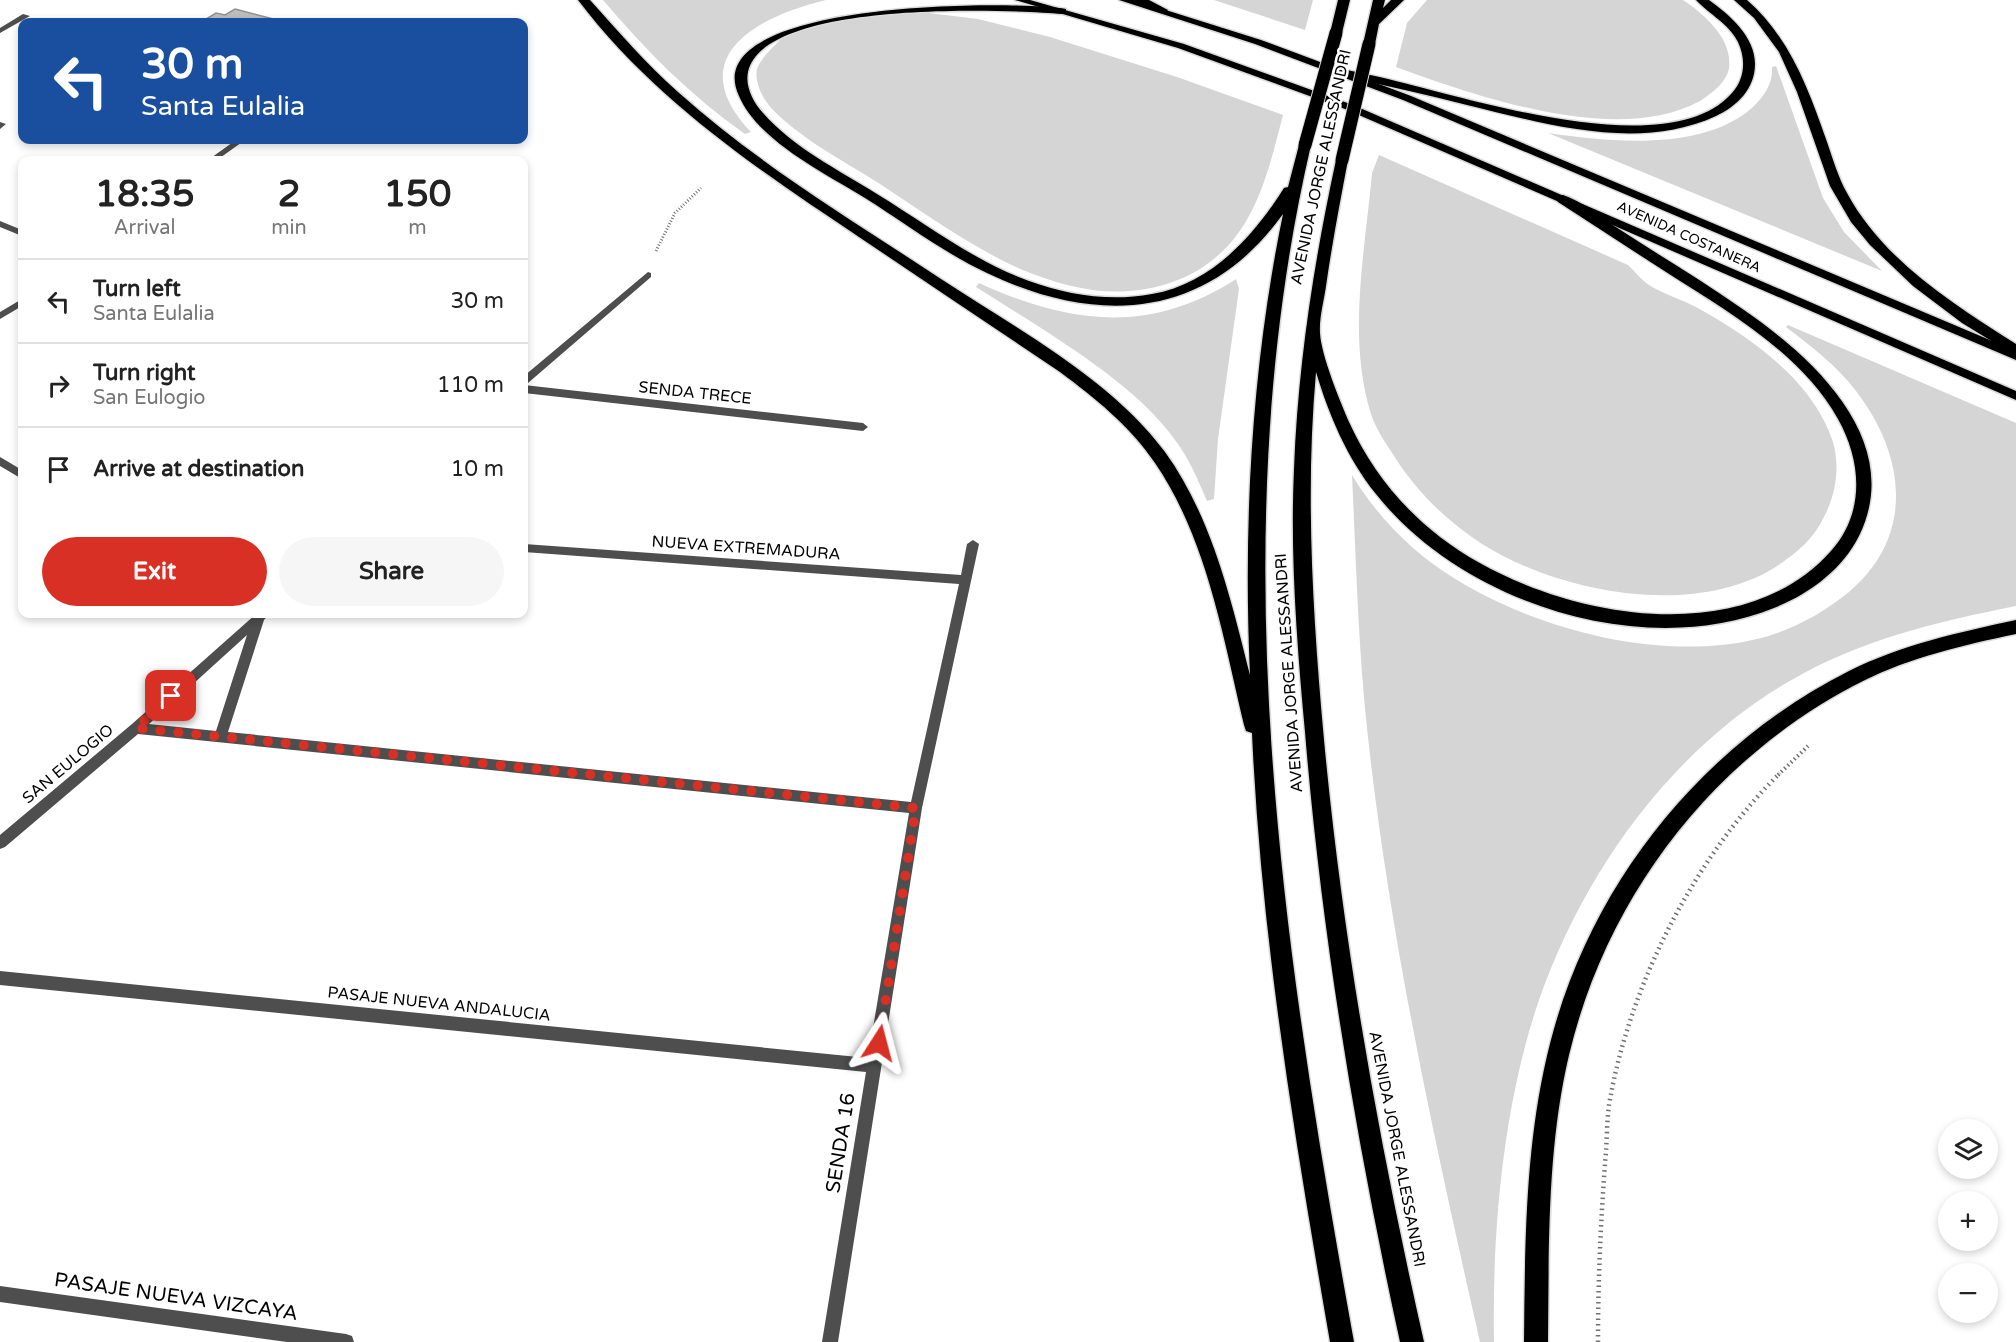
<!DOCTYPE html>
<html lang="en">
<head>
<meta charset="utf-8">
<style>
  :root { --surface:#fff; --page:#f6f6f6; --text:#222; --muted:#767676; --line:#e0e0e0; --accent:#d93025 }
  body { margin:0; font-family:"Varela Round",sans-serif; background:var(--page); color:var(--text); height:100vh; display:flex; flex-direction:column; font-size:22px; white-space:nowrap }
  * { box-sizing:border-box; margin:0 }
  p { font-size:20px; color:var(--muted) }
  .icon { flex:none; width:33px; height:33px; fill:none; stroke:currentColor; stroke-width:2; stroke-linecap:round; stroke-linejoin:round }
  .map { position:relative; flex:1; overflow:hidden }
  .sheet { position:absolute; left:18px; top:156px; width:510px; height:462px; display:flex; flex-direction:column; background:var(--surface); border-radius:12px; box-shadow:0 3px 9px #0003 }
  .sheet>* { flex:none }
  .top-card { position:absolute; left:18px; top:18px; width:510px; height:126px; border-radius:12px; box-shadow:0 3px 9px #0003; background:#1a4fa0; color:#fff; overflow:hidden }
  .tools { position:absolute; left:1938px; top:1119px; display:grid; gap:12px }
  .tools a { display:grid; place-items:center; width:60px; height:60px; border-radius:50%; background:var(--surface); box-shadow:0 3px 9px #0003; font-size:30px }
  .pin { position:absolute; display:grid; place-items:center; width:51px; height:51px; color:#fff; margin:-26px; border-radius:12px; box-shadow:0 3px 9px #0006 }
  .me { position:absolute; width:66px; margin:-33px; rotate:9deg; stroke-linejoin:round; filter:drop-shadow(0 0 4px #0008) }
  .turn { display:flex; align-items:center; gap:21px; height:126px; padding:0 24px; font-size:27px }
  .turn .icon { width:78px; height:78px; stroke-width:2.5 }
  .turn b { display:block; font-size:42px; line-height:51px }
  .eta { display:flex; justify-content:space-evenly; align-items:center; height:102px; text-align:center }
  .eta b { font-size:36px; font-weight:700; line-height:42px }
  .cta { display:flex; gap:12px; margin-top:auto; padding:12px 24px }
  .cta a { flex:1; height:69px; border-radius:36px; background:var(--accent); color:#fff; font-size:24px; font-weight:700; line-height:69px; text-align:center }
  .cta a+a { background:var(--page); color:var(--text) }
  ul { padding:0; list-style:none }
  li { display:flex; align-items:center; gap:18px; height:84px; padding:0 24px; border-top:2px solid var(--line) }
  li div { flex:1 }
  li b { display:block; font-size:22px }
  li em { font-style:normal }
  .map>svg:first-child { display:block }
  .green { fill:#d5d5d5 }
  .building { fill:#bebebe; stroke:#929292; stroke-width:1.5 }
  .lines { fill:none; stroke-linecap:round; stroke-linejoin:round }
  .primary-casing { stroke:#dbdbdb; stroke-width:3 }
  .highway-casing { stroke:#dbdbdb; stroke-width:3 }
  .path-far2 { stroke:#707070; stroke-width:3; stroke-dasharray:1 2; stroke-linecap:butt }
  .path-far1 { stroke:#707070; stroke-width:4; stroke-dasharray:1.5 3; stroke-linecap:butt }
  .path { stroke:#707070; stroke-width:4.5; stroke-dasharray:1.5 4; stroke-linecap:butt }
  .street { fill:#4e4e4e; fill-rule:evenodd }
  .primary { fill:#000; fill-rule:evenodd }
  .highway { fill:#000; fill-rule:evenodd }
  .highway-bridge-casing { stroke:#dbdbdb; stroke-width:15; stroke-linecap:butt }
  .highway-bridge { stroke:#000; stroke-width:13 }
  .route { stroke:#d93025; stroke-width:10; stroke-dasharray:0 18 }
  .labels { text-anchor:middle; dominant-baseline:central; stroke-width:5; stroke-linejoin:round; paint-order:stroke }
  .far-street-label { font-size:14px; fill:#000; stroke:#fff }
  .street-label { font-size:16px; fill:#000; stroke:#fff }
  .near-street-label { font-size:20px; fill:#000; stroke:#fff }
</style>
</head>
<body>
<div class="map">
<svg width="2016" height="1342" viewBox="0 0 2016 1342">
  <rect width="100%" height="100%" fill="#fff"/>
  <path class="green" d="M603 0H826C755 17 681 58 751 132L745 134C691 96 646 51 603 0Z
    M1214 0H1313L1305 30Z
    M1427 0H1683C1704 14 1733 39 1729 68 1727 82 1711 94 1700 101 1618 146 1478 97 1396 67L1407 23Z
    M904 10 978 19 1050 37 1177 77 1283 115C1269 168 1257 227 1210 262 1175 289 1124 297 1081 288 1050 282 1019 270 992 255 953 234 915 207 877 182 842 160 803 140 773 110 764 101 754 83 757 69 760 61 767 53 773 47 806 12 859 13 904 10Z
    M1776 66 1823 198 1844 232 1882 271 1548 133C1609 142 1703 152 1753 107 1765 95 1773 83 1772 67Z
    M1379 155 1628 265C1635 271 1641 280 1649 285 1663 294 1681 299 1696 307 1750 337 1813 380 1833 442 1840 466 1836 493 1825 515 1814 539 1796 554 1774 568 1692 618 1560 593 1482 544 1448 522 1418 493 1396 459 1387 445 1376 430 1371 414 1347 337 1365 252 1372 173Z
    M1236 279 1239 289 1218 439 1214 499 1207 501C1198 480 1189 458 1175 440 1133 380 1038 327 976 287L979 283C1068 324 1150 335 1236 279Z
    M1788 325 2016 423V606C1936 622 1859 640 1788 682 1670 751 1584 872 1539 1000 1503 1105 1492 1231 1494 1342H1480C1434 1139 1389 935 1367 728 1358 644 1356 559 1352 475 1377 517 1415 555 1457 580 1539 630 1661 662 1757 639 1790 631 1822 614 1849 592 1915 536 1906 456 1856 391 1837 366 1811 346 1786 327Z"/>
  <path class="building" d="M235 9 285 22H201L216 13 225 15Z"/>
  <g class="lines">
    <defs>
      <path id="primary" d="M1015 0H1030L1184 44 1353 105 2016 391V400L1345 109 1178 48Z
        M1119 0H1134L1261 40 1411 96 2016 351V360L1403 100 1255 44Z"/>
      <path id="highway" d="M578 0H590C619 32 646 64 678 92 758 164 852 220 941 279 1017 329 1110 378 1165 452 1212 517 1231 600 1250 675 1243 521 1252 365 1283 214 1207 320 1098 326 987 273 944 253 905 223 865 198 826 174 758 141 739 96 694 0 1013 0 1066 9V13L1062 14C1002 9 764 0 748 72 745 86 753 102 763 113 794 148 837 169 877 194 926 224 974 261 1029 281 1068 295 1110 302 1152 294 1211 284 1254 236 1284 188L1288 187 1299 145 1305 141 1311 145C1219 540 1283 949 1354 1342H1330C1295 1140 1261 937 1252 733L1246 731 1244 725C1223 637 1207 539 1155 463 1130 426 1095 398 1060 372 993 327 926 282 859 237 757 169 653 99 578 0Z
        M1133 0H1149L1168 10 1166 12H1158Z
        M1338 0H1350L1342 33 1336 36 1330 33Z
        M1373 0H1385L1383 8 1391 0H1404L1379 24 1375 44 1369 48 1363 44Z
        M1696 0H1709C1730 15 1755 37 1755 64 1755 89 1737 106 1716 116 1638 152 1546 124 1467 105 1427 95 1387 85 1347 78L1341 74 1347 70 1375 76C1458 94 1667 167 1732 93 1745 79 1746 59 1738 42 1728 23 1710 15 1696 0Z
        M1734 0H1747C1790 38 1808 88 1827 142 1833 159 1838 177 1847 193 1883 260 1953 304 2016 344V356L1962 323 1913 286 1870 245 1851 222 1830 186 1797 92 1779 52 1754 18Z
        M1342 156 1348 160C1340 202 1332 244 1326 286 1324 301 1319 318 1320 333 1321 355 1340 401 1349 422 1370 468 1400 506 1440 537 1540 614 1737 657 1831 551 1865 513 1862 462 1838 419 1801 353 1727 311 1666 272 1630 249 1594 225 1558 202L1556 199 1558 196 1563 195C1582 201 1601 218 1619 229 1660 256 1703 281 1744 310 1815 359 1905 442 1859 536 1842 570 1809 594 1774 608 1643 661 1462 603 1376 494 1347 458 1329 415 1316 372 1305 495 1313 617 1324 740 1343 943 1379 1143 1424 1342H1400C1356 1140 1322 938 1305 732 1297 645 1290 556 1294 469 1298 364 1314 262 1336 160Z
        M2016 620V634C1964 645 1911 657 1863 681 1715 755 1607 895 1569 1055 1547 1148 1549 1247 1548 1342H1524C1525 1247 1525 1150 1547 1056 1585 891 1697 748 1849 671 1901 645 1960 632 2016 620Z"/>
    </defs>
    <use href="#primary" class="primary-casing"/>
    <use href="#highway" class="highway-casing"/>
    <path class="path-far2" d="M656 251 675 213 701 188"/>
    <path class="path-far1" d="M1778 775 1808 746"/>
    <path class="path" d="M1598 1342C1598 1278 1601 1215 1606 1151 1607 1136 1607 1120 1609 1105 1629 986 1694 858 1780 773"/>
    <path class="street" d="M23 14 30 16 0 33V28Z
      M0 122 6 124 0 129Z
      M236 140H245L217 160H208Z
      M0 221 22 230V236L0 227Z
      M648 272 651 273V277L528 383 524 384V376Z
      M22 299V306L0 319V312Z
      M524 385 863 423 868 427 863 431 524 393Z
      M0 457 22 470V479L0 466Z
      M973 540 979 544 922 808 838 1342H822L866 1072 0 985V971L868 1058 909 813 138 734 5 847 0 849V835L132 724 256 614H269L264 620 228 732 911 802 959 584 524 552V544L961 575 967 544ZM247 635 216 731 149 724Z
      M0 1286 346 1334 352 1336 354 1342H287L0 1302Z"/>
    <use href="#primary" class="primary"/>
    <use href="#highway" class="highway"/>
    <defs>
      <path id="highway-bridge" d="M1305 145 1336 33
        M1342 160 1369 44"/>
    </defs>
    <use href="#highway-bridge" class="highway-bridge-casing"/>
    <use href="#highway-bridge" class="highway-bridge"/>
  </g>
  <g class="lines">
    <path class="route" d="M171 696 136 728 916 808 879 1043"/>
  </g>
  <g class="labels">
    <g class="far-street-label">
      <text transform="translate(1689 237) rotate(24)">AVENIDA COSTANERA</text>
    </g>
    <g class="street-label">
      <text transform="translate(1321 167) rotate(-78)">AVENIDA JORGE ALESSANDRI</text>
      <text transform="translate(695 393) rotate(6)">SENDA TRECE</text>
      <text transform="translate(746 548) rotate(4)">NUEVA EXTREMADURA</text>
      <text transform="translate(1289 673) rotate(-94)">AVENIDA JORGE ALESSANDRI</text>
      <text transform="translate(68 764) rotate(-40)">SAN EULOGIO</text>
      <text transform="translate(439 1004) rotate(6)">PASAJE NUEVA ANDALUCIA</text>
      <text transform="translate(1397 1149) rotate(79)">AVENIDA JORGE ALESSANDRI</text>
    </g>
    <g class="near-street-label">
      <text transform="translate(841 1143) rotate(-81)">SENDA 16</text>
      <text transform="translate(176 1297) rotate(8)">PASAJE NUEVA VIZCAYA</text>
    </g>
  </g>
</svg>
<div class="tools">
<a><svg class="icon" aria-label="layers" viewBox="0 0 24 24"><path d="M12 4l9 5-9 5-9-5zM3 14l9 5 9-5"/></svg></a>
<a>+</a>
<a>−</a>
</div>
<div class="pin" style="left:171px;top:696px;background:#d93025"><svg class="icon" aria-label="arrive" viewBox="0 0 24 24"><path d="M6 21V4h12l-3 4 3 4H6"/></svg></div>
<svg class="me" style="left:879px;top:1043px" viewBox="-20 -20 40 40"><path d="M0-17L14 15 0 8-14 15z" fill="#d93025" stroke="#fff" stroke-width="4"/></svg>
<div class="top-card">
<div class="turn"><svg class="icon" aria-label="left" viewBox="0 0 24 24"><path d="M17 20v-9H6M10 6l-5 5 5 5"/></svg><div><b>30 m</b>Santa Eulalia</div></div>
</div>
<section class="sheet">
<div class="eta">
<div><b>18:35</b><p>Arrival</p></div>
<div><b>2</b><p>min</p></div>
<div><b>150</b><p>m</p></div>
</div>
<ul>
<li><svg class="icon" aria-label="left" viewBox="0 0 24 24"><path d="M17 20v-9H6M10 6l-5 5 5 5"/></svg><div><b>Turn left</b><p>Santa Eulalia</p></div><em>30 m</em></li>
<li><svg class="icon" aria-label="right" viewBox="0 0 24 24"><path d="M7 20v-9h11M14 6l5 5-5 5"/></svg><div><b>Turn right</b><p>San Eulogio</p></div><em>110 m</em></li>
<li><svg class="icon" aria-label="arrive" viewBox="0 0 24 24"><path d="M6 21V4h12l-3 4 3 4H6"/></svg><div><b>Arrive at destination</b></div><em>10 m</em></li>
</ul>
<div class="cta"><a>Exit</a><a>Share</a></div>
</section>
</div>
</body>
</html>
